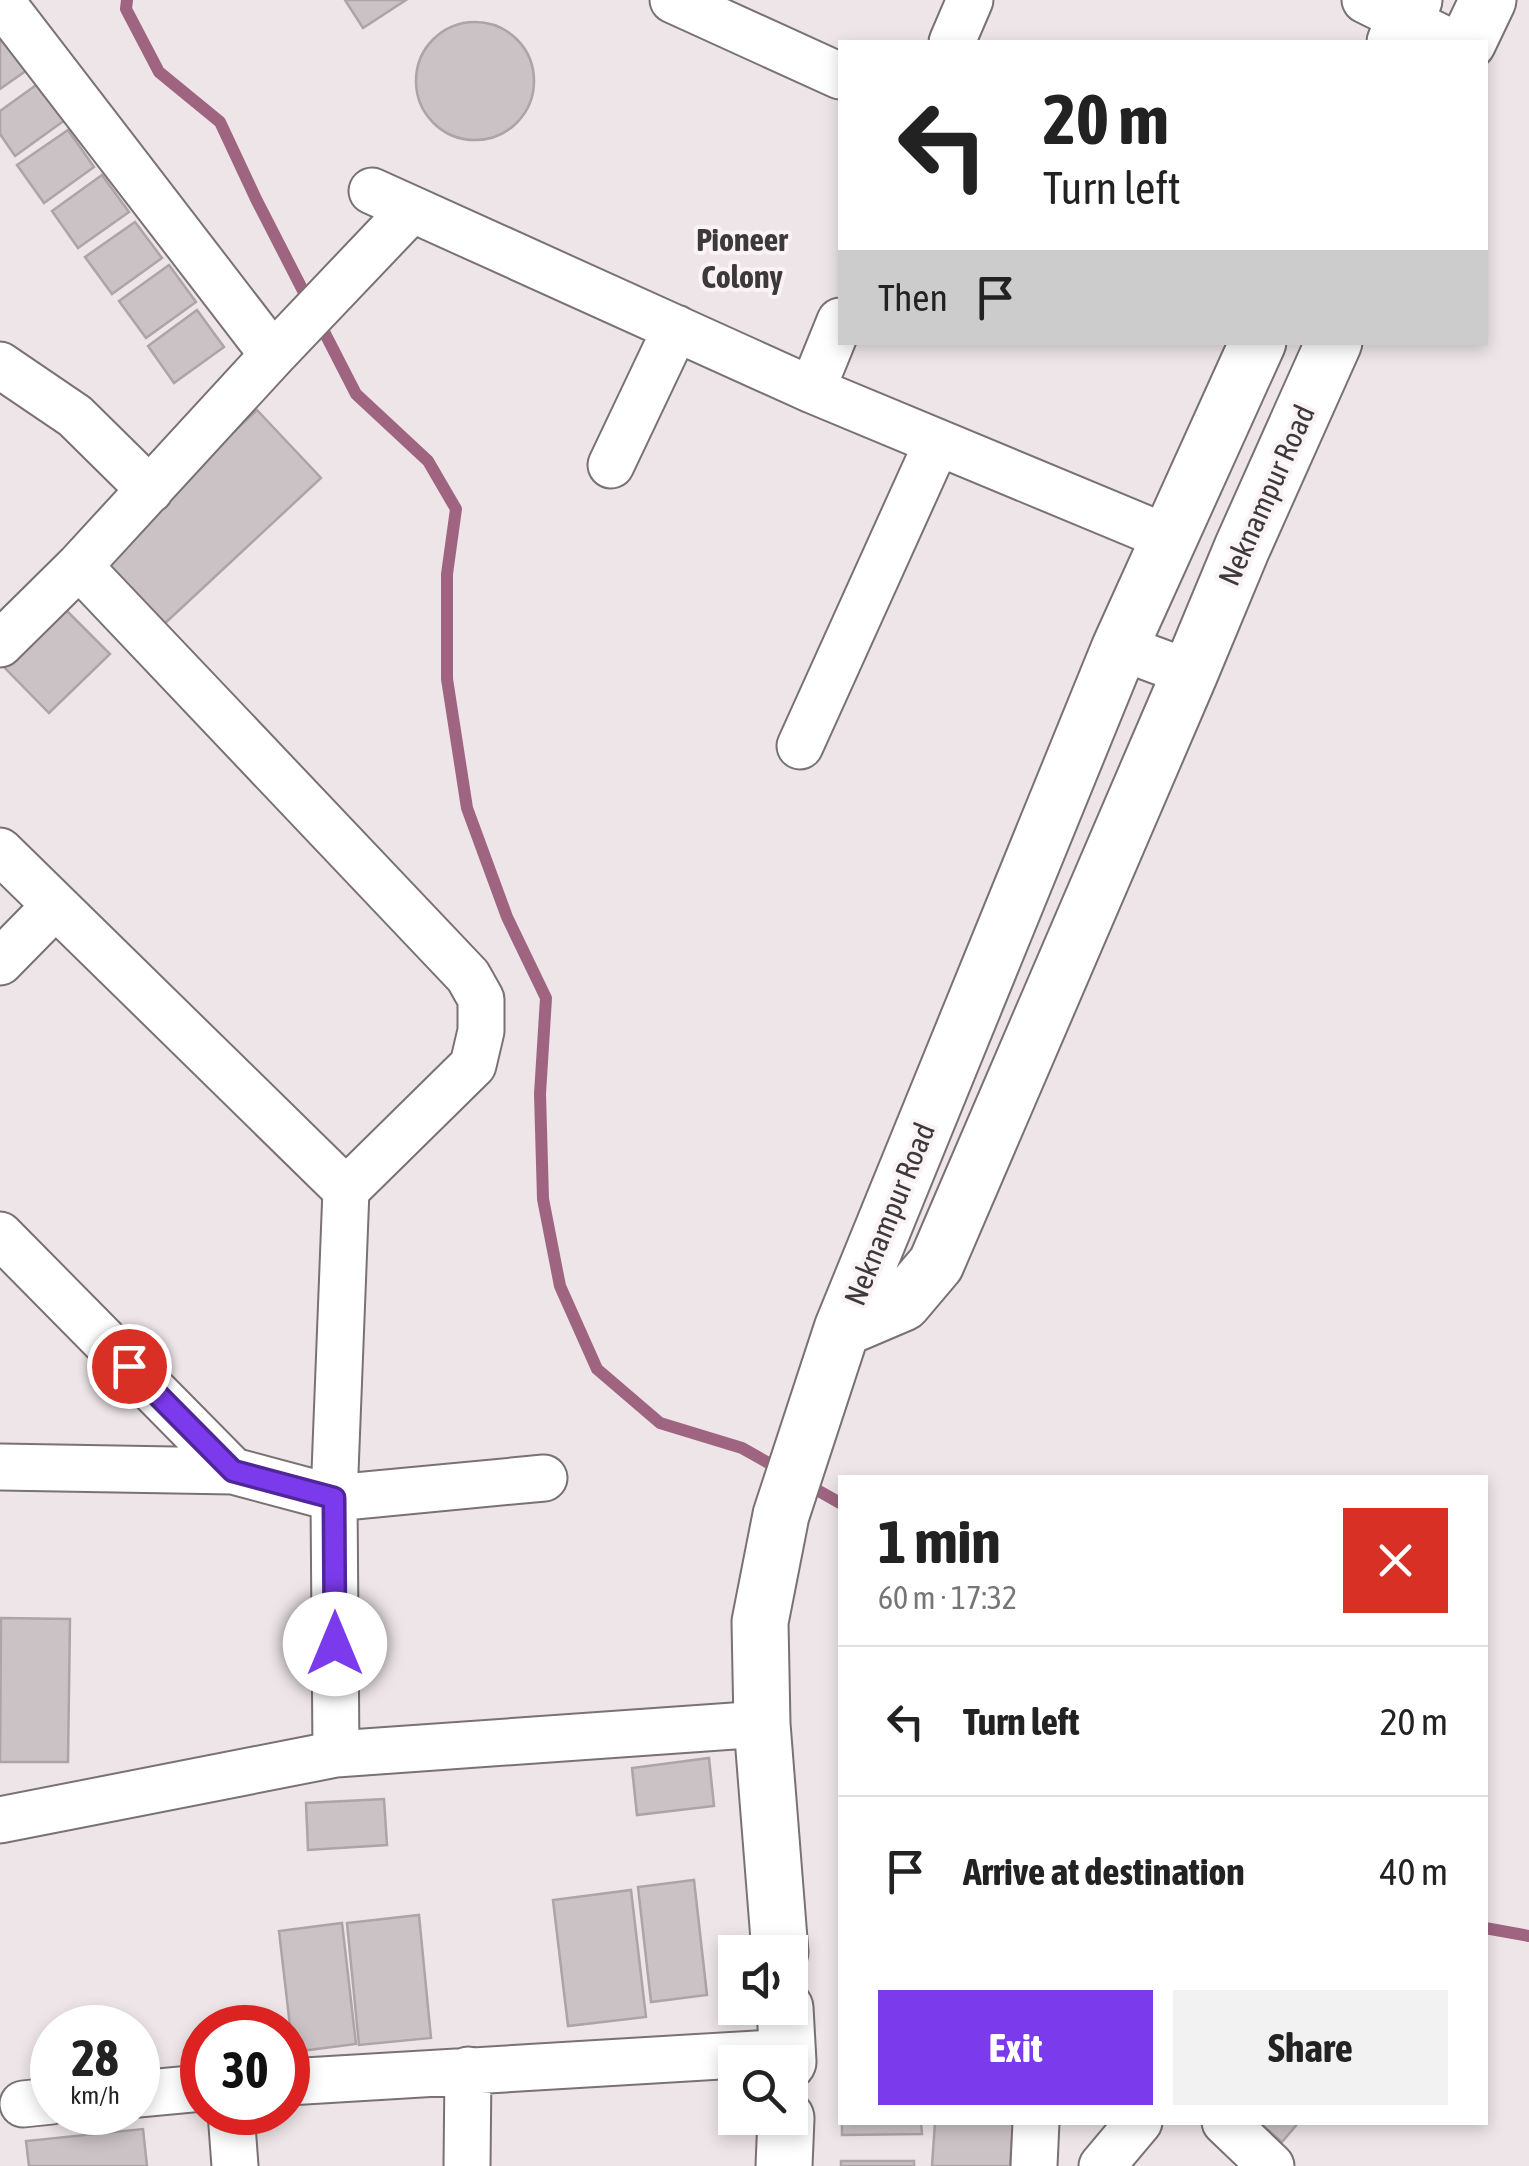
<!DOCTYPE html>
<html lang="en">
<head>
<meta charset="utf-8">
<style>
  :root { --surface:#fff; --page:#f2f2f2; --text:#222; --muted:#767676; --line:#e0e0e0; --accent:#7c3aed }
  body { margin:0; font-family:"Asap Condensed",sans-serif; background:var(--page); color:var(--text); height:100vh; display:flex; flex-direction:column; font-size:38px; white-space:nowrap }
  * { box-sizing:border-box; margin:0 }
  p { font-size:32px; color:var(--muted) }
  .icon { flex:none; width:55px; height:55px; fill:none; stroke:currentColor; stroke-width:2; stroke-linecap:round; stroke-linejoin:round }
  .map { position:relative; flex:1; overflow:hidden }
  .details { position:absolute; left:838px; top:1475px; width:650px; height:650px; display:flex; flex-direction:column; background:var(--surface); border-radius:0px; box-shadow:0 5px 15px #0003 }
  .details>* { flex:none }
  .top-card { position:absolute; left:838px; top:40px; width:650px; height:305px; border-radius:0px; box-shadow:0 5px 15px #0003; background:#fff; color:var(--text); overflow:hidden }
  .buttons { position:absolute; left:718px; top:1935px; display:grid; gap:20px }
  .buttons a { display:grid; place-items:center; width:90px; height:90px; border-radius:0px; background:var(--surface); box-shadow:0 5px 15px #0003; font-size:50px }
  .speed { position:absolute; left:30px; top:2005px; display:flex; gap:20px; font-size:50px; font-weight:700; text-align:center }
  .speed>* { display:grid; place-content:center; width:130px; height:130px; border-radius:50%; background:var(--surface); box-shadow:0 5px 15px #0003; line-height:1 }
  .speed small { font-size:25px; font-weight:400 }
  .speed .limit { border:15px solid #d22; background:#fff; color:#111 }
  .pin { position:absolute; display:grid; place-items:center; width:85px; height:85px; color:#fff; margin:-42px; border:5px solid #fff; border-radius:50%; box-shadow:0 2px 10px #0007 }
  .me { position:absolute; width:110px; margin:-55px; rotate:0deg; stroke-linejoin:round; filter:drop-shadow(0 0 8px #0008) }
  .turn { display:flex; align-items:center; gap:35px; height:210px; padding:0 40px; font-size:45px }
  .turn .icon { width:130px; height:130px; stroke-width:2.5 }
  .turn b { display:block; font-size:70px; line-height:85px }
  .then { display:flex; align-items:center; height:95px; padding:0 40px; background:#0003; gap:20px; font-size:38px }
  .round { display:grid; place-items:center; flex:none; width:105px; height:105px; border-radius:0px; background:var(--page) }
  .summary { display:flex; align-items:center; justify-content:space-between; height:170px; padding:0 40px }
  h1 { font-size:60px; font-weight:700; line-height:75px }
  .primary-button { display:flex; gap:20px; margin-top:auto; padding:20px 40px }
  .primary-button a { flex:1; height:115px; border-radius:0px; background:var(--accent); color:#fff; font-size:40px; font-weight:700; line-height:115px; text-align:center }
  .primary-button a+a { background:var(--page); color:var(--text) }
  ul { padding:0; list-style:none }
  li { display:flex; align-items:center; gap:30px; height:150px; padding:0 40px; border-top:2px solid var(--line) }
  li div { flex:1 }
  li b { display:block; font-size:38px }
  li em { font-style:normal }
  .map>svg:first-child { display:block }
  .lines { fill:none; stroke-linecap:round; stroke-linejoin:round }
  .stream { stroke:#9f6580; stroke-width:12 }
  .building { fill:#cac2c5; stroke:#aca4a7; stroke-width:2.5 }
  .minor-casing { stroke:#797174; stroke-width:49 }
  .tertiary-casing { stroke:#797174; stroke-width:59 }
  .minor { stroke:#fff; stroke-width:45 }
  .tertiary { stroke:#fff; stroke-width:55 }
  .route-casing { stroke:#51269a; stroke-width:25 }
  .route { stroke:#7c3aed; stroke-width:18 }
  .labels { text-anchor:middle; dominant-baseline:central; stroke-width:8; stroke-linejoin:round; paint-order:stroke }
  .street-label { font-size:30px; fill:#3c393a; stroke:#faf2f5 }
  .neighbourhood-label { font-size:32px; font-weight:bold; fill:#3c393a; stroke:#faf2f5 }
</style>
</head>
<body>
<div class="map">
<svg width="1529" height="2166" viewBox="0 0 1529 2166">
  <rect width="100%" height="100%" fill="#ede5e8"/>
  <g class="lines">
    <path class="stream" d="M127 0 126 9 159 72 220 122 256 199 356 394 428 461 456 509 447 574V679L467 808 507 917 546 998 540 1094 543 1199 560 1286 597 1369 660 1423 742 1448 781 1470
      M803 1482 840 1503
      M1485 1928 1529 1936"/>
  </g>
  <path class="building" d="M345 0H406L363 28Z
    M416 81a59 59 0 1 1 118 0a59 59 0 1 1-118 0Z
    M0 34 30 68 0 89Z
    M39 83 65 120 15 156 0 134V111Z
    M68 130 94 167 44 203 17 165Z
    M102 175 129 212 78 248 52 211Z
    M135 222 162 258 112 294 85 257Z
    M169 265 196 302 146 338 119 301Z
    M197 310 224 347 174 383 148 346Z
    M257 410 321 478 161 627 97 559Z
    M62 606 110 654 49 713 2 665Z
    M1 1618 70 1619 68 1762H0Z
    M709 1758 714 1806 637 1815 632 1768Z
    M384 1799 387 1845 308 1850 306 1803Z
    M694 1880 707 1995 651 2002 638 1887Z
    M631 1890 646 2017 568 2026 553 1900Z
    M419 1915 431 2038 359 2045 347 1923Z
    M342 1923 356 2044 293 2052 279 1931Z
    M842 2122H921L922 2134 842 2135Z
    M935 2122H1013L1010 2166H932Z
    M1259 2122H1299L1282 2142Z
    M143 2129 147 2166H29L26 2141Z
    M841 2161H914V2166H841Z"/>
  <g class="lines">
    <defs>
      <path id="minor" d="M0 0 273 355
        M673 0 840 76
        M1365 0 1450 42
        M952 42 970 0
        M372 191 812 390 1168 538
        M0 365 75 416 150 490
        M812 390 840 321
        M611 465 676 328
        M79 566 273 355 411 210
        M0 644 79 566 468 976 481 999V1031L473 1065 346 1190
        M1120 647 1190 673
        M800 746 937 443
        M0 851 346 1190 334 1498 336 1754
        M0 962 55 906
        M0 1235 233 1471
        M0 1467 233 1471 334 1498 544 1478
        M0 1820 336 1754 762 1724
        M288 2082 788 2052
        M138 2094 202 2088
        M23 2104 52 2101
        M231 2112 235 2166
        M1225 2122 1271 2166
        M467 2166 468 2070
        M1034 2166 1036 2122
        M1102 2166 1139 2122"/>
      <path id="tertiary" d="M1395 42 1414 0
        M1468 42 1488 0
        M842 1329 903 1303 936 1264 1190 673 1242 548 1334 342
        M780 1952 762 1724 760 1622 781 1515 842 1329 1120 647 1258 342
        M785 2008 788 2062
        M784 2166 786 2118"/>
    </defs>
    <use href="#minor" class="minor-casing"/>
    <use href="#tertiary" class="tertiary-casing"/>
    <use href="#minor" class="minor"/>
    <use href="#tertiary" class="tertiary"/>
  </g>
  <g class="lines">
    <defs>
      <path id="route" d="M129 1366 233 1471 334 1498 335 1644"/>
    </defs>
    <use href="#route" class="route-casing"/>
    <use href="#route" class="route"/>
  </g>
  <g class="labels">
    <g class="street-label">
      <text transform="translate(1266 495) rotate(-66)">Neknampur Road</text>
      <text transform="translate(889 1214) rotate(-68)">Neknampur Road</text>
    </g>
    <g class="neighbourhood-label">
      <text x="742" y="239">Pioneer<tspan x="742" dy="37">Colony</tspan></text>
    </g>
  </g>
</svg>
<div class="buttons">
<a><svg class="icon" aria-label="sound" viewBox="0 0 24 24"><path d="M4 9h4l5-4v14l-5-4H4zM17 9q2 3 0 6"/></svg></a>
<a><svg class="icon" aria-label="search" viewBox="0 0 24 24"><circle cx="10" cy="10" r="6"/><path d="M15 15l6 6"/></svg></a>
</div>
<div class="speed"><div>28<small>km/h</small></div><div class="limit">30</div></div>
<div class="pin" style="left:129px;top:1366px;background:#d93025"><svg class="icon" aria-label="arrive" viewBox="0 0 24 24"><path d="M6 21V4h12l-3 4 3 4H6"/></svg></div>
<svg class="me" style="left:335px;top:1644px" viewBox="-20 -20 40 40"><circle r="19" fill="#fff"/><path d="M0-13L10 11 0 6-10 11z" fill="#7c3aed"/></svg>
<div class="top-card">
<div class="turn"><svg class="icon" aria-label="left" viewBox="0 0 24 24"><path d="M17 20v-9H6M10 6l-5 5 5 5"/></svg><div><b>20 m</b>Turn left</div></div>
<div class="then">Then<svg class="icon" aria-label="arrive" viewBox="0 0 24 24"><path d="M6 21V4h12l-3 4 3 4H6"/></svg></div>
</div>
<section class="details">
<div class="summary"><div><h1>1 min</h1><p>60 m · 17:32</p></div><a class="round" style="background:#d93025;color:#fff"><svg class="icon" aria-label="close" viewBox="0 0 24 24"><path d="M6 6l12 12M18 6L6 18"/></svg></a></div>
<ul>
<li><svg class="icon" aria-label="left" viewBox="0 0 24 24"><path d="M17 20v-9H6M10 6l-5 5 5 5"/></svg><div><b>Turn left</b></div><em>20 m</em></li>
<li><svg class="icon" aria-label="arrive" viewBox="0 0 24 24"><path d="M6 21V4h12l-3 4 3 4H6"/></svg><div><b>Arrive at destination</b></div><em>40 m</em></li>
</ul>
<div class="primary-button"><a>Exit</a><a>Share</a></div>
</section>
</div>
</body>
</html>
